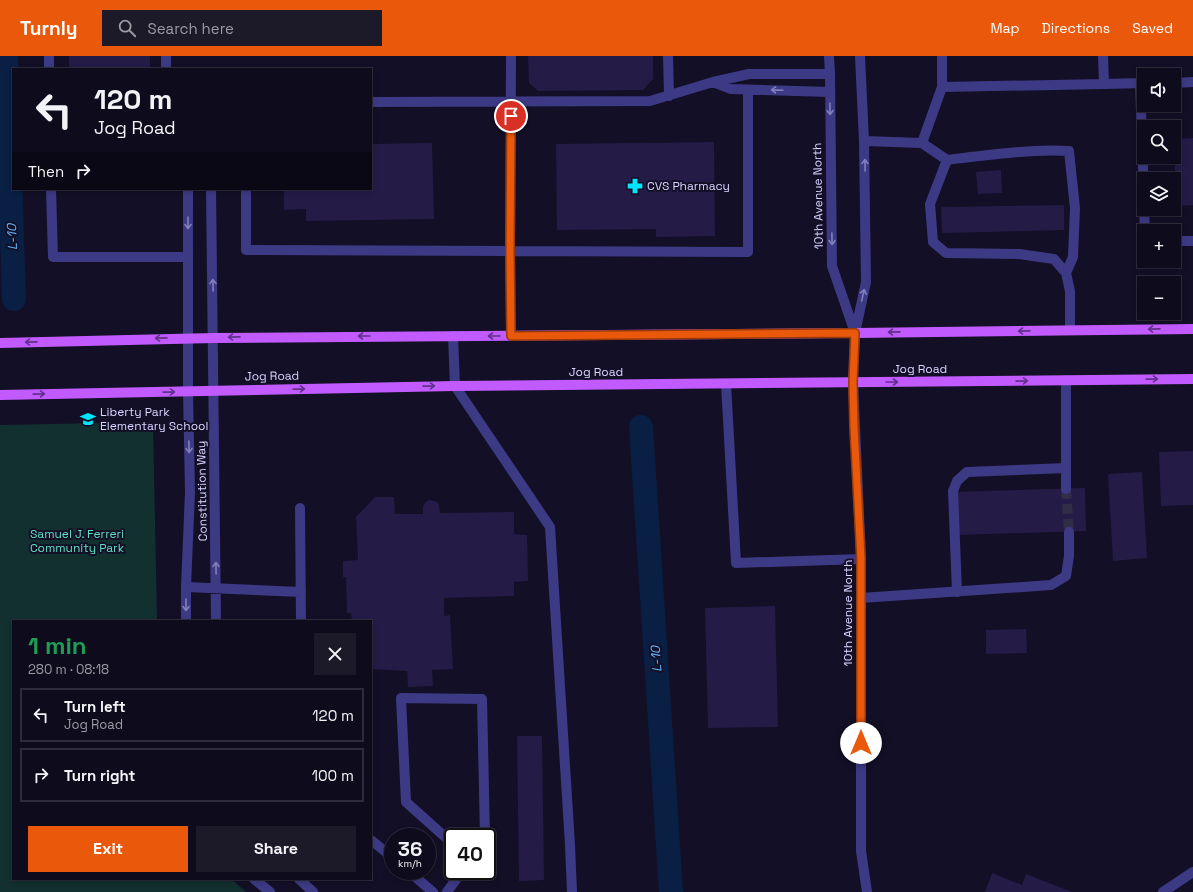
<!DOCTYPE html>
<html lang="en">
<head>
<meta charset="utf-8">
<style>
  :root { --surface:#0e0b1c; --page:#1c1929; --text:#f1f3f6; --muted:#9b9ba3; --line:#2e2b3b; --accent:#ea580c }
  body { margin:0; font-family:"Space Grotesk",sans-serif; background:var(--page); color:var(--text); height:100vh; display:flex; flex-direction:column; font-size:15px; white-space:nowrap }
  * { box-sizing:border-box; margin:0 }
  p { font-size:13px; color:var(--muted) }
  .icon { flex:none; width:22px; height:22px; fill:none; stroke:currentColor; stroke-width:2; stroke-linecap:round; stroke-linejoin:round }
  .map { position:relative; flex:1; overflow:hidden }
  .panel { position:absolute; left:12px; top:564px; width:360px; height:260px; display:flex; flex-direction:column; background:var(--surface); border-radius:0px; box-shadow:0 2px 6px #0003,0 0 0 1px var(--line) }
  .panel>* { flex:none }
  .hud { position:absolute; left:12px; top:12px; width:360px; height:122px; border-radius:0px; box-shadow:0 2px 6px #0003,0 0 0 1px var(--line); background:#0e0b1c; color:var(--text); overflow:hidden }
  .fabs { position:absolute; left:1137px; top:12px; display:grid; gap:8px }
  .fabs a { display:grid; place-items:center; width:44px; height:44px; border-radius:0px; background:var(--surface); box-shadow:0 2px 6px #0003,0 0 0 1px var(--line); font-size:20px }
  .speed { position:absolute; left:384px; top:772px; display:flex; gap:8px; font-size:20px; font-weight:700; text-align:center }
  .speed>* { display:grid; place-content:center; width:52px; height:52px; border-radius:50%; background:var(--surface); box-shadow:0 2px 6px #0003,0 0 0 1px var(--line); line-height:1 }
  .speed small { font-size:10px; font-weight:400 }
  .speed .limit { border:2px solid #111; border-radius:6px; background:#fff; color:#111 }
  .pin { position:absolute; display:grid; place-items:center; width:34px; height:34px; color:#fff; margin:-17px; border:2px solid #fff; border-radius:50%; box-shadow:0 1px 4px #0007 }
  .me { position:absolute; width:44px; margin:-22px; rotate:0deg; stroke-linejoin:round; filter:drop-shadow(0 0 3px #0008) }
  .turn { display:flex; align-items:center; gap:14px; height:84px; padding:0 16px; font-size:18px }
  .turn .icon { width:52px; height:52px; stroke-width:2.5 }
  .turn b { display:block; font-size:28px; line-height:34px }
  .then { display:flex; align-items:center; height:38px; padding:0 16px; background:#0003; gap:8px; font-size:15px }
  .round { display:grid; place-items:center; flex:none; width:42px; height:42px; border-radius:0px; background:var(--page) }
  .summary { display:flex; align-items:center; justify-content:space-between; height:68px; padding:0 16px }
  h1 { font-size:24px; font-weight:700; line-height:30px; color:#1e9e55 }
  .button { display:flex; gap:8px; margin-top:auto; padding:8px 16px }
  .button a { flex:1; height:46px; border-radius:0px; background:var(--accent); color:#fff; font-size:16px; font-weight:700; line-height:46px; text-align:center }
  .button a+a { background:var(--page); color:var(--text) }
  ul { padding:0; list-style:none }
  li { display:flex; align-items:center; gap:12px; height:54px; margin:0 8px 6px; padding:0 8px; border:2px solid var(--line); border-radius:0px }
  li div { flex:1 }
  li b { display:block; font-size:15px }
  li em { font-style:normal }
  header { display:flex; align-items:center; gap:24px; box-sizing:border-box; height:56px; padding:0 20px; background:var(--accent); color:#fff }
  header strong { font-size:19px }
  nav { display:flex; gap:22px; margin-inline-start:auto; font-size:14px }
  .search { width:280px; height:36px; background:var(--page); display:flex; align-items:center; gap:10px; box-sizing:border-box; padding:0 14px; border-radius:0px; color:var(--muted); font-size:15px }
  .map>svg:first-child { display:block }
  .green { fill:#12302f }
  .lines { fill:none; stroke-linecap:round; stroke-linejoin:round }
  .canal { stroke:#0a1f44; stroke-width:24 }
  .building { fill:#241b47 }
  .minor-tunnel { stroke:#312d47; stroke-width:10; stroke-dasharray:10 5; stroke-linecap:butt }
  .minor { stroke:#3d3a85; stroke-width:10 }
  .major { stroke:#c25bff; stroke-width:10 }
  .oneway { stroke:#837fbc }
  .oneway2 { stroke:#623188 }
  .route-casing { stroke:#983908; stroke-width:10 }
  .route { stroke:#ea580c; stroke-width:7 }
  .labels { text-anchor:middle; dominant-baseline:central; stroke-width:4; stroke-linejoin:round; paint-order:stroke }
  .poi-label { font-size:12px; fill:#d9d4ff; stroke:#130f26; text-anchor:start }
  .street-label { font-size:12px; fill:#d9d4ff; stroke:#130f26 }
  .park-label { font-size:12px; fill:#5fe0c0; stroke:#130f26 }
  .water-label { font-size:13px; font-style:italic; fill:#62b6ff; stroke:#130f26 }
</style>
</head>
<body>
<header>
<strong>Turnly</strong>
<div class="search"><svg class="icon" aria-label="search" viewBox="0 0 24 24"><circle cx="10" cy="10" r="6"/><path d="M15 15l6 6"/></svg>Search here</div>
<nav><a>Map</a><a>Directions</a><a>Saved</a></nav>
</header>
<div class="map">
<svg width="1193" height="836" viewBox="0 0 1193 836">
  <rect width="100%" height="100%" fill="#130f26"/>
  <path class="green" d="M153 366 157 565H13V823H231L246 836H0V369Z"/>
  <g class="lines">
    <path class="canal" d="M6 0 14 243
      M641 371 671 836"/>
  </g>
  <path class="building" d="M69 0H150V13H69Z
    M528 0H653V23L643 34 538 35 529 27Z
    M1193 82V149L1176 150 1174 83Z
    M714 86 715 180 656 181V173L557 174 556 88Z
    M432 87 434 163 306 165V153L284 154V133H371V88Z
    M1001 114 1002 137 978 138 976 116Z
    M1064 149V174L942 177 941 151Z
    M1193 395V449L1161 450 1159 396Z
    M1142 416 1147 502 1113 505 1108 418Z
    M1085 432 1086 475 956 479 955 436Z
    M375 441H394L395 458H423V451L424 448 427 445 430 444 437 446 439 449 440 457 514 456V478L527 479 528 525 514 526V540L444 542V560L450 559 453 613 432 614 433 630 408 631 407 615 371 613V565H352L351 557H347L346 521H343V505L358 504 356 461Z
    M775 550 778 671 708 672 705 552Z
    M1026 573 1027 597 986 598V574Z
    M517 680H542L544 824 519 825Z
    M992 817 1022 829 1026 818 1072 836H985Z"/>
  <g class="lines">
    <path class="minor-tunnel" d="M1066 433 1069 476"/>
    <path class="minor" d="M511 0 510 195 748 196V34
      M668 0 669 40
      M829 0 830 18 832 210 855 277
      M860 0 864 85 866 226 855 277 853 326 861 503V795L867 836
      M942 0V31L1104 28
      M1103 0 1104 28 1144 27
      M49 13V0
      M166 13V0
      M713 26 731 33 830 36
      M1140 27 1144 139
      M1174 27 1193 26
      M371 46 650 45 713 26 749 18H830
      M864 85 922 87 947 104
      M922 87 942 31
      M51 133 53 201H188
      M211 133 216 565
      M246 133V194L510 195 511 279
      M1144 153 1145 175
      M1174 185H1193
      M1066 217 1073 201 1075 152 1069 95C1028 93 988 99 947 104L930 148 933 186 946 197 1019 198 1054 203 1066 217 1070 235V274
      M453 280 455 330 550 471 570 789 572 836
      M726 328 736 507 861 503
      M1066 433V324
      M300 452 301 565
      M186 531 301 536
      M957 536 953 435 957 425 967 416 1066 412
      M861 542 1051 529 1066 520 1069 500V476
      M186 565V531L190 436 188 335V133
      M371 784 393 802
      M453 788 406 746 401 642 482 643 485 781
      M408 815 433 836
      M254 823 270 836
      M299 823 313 836
      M447 836 462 815
      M1163 836 1193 816"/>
    <path class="major" d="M0 287 214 282 855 277 1193 273
      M0 339 455 330 1193 323"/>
  </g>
  <defs><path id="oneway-shaft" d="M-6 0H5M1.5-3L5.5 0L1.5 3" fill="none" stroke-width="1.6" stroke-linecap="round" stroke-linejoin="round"/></defs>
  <g class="oneway">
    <use href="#oneway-shaft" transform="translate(777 34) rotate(-178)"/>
    <use href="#oneway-shaft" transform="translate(830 53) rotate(89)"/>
    <use href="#oneway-shaft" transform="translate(865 109) rotate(-91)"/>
    <use href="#oneway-shaft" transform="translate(188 167) rotate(90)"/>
    <use href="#oneway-shaft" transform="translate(832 183) rotate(89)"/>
    <use href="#oneway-shaft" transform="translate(213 229) rotate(-91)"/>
    <use href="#oneway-shaft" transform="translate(863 239) rotate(-77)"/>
    <use href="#oneway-shaft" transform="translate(189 391) rotate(89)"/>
    <use href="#oneway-shaft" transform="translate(216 512) rotate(-91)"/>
    <use href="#oneway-shaft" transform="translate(186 549) rotate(90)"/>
  </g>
  <g class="oneway2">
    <use href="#oneway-shaft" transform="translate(1154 273) rotate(179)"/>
    <use href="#oneway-shaft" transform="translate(1024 275) rotate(179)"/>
    <use href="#oneway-shaft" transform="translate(894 276) rotate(179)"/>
    <use href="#oneway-shaft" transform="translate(364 280) rotate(180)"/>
    <use href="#oneway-shaft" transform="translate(494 280) rotate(180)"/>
    <use href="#oneway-shaft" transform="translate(234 281) rotate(179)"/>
    <use href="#oneway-shaft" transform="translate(161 282) rotate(179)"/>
    <use href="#oneway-shaft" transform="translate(31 286) rotate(179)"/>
    <use href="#oneway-shaft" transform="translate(1152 323) rotate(-1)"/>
    <use href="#oneway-shaft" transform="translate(1022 325) rotate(-1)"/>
    <use href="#oneway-shaft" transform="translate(892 326)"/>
    <use href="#oneway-shaft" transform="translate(429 330) rotate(-1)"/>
    <use href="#oneway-shaft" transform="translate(299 333) rotate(-1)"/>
    <use href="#oneway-shaft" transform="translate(169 336) rotate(-1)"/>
    <use href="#oneway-shaft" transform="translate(39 338) rotate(-1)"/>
  </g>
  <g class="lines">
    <defs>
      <path id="route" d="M511 60 510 195 511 280 855 277 853 326 854 371 861 503V687"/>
    </defs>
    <use href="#route" class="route-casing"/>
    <use href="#route" class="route"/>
  </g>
  <defs>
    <symbol id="pharmacy-bare" viewBox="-9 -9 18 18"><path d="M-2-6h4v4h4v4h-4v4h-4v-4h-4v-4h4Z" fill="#00e5ff" stroke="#130f26" stroke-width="2.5" paint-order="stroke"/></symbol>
    <symbol id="school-bare" viewBox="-9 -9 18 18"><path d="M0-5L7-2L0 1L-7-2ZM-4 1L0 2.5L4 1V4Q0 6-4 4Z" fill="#00e5ff" stroke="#130f26" stroke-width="2.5" paint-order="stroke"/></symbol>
  </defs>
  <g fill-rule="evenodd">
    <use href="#pharmacy-bare" x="624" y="119" width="22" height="22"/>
    <use href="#school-bare" x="77" y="352" width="22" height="22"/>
  </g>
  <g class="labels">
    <g class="poi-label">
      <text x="647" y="130">CVS Pharmacy</text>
      <text x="100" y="356">Liberty Park<tspan x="100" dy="14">Elementary School</tspan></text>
    </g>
    <g class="street-label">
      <text transform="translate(818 140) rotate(-91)">10th Avenue North</text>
      <text x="920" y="313">Jog Road</text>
      <text x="596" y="316">Jog Road</text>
      <text transform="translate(272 320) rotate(-1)">Jog Road</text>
      <text transform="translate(202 435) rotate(-91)">Constitution Way</text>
      <text transform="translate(848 557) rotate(-90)">10th Avenue North</text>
    </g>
    <g class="park-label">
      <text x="77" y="478">Samuel J. Ferreri<tspan x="77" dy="14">Community Park</tspan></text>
    </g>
    <g class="water-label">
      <text transform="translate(12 181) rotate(-92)">L-10</text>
      <text transform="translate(656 603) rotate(-94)">L-10</text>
    </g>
  </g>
</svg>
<div class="fabs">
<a><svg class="icon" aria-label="sound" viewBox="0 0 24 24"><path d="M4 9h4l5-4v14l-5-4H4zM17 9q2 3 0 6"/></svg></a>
<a><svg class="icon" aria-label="search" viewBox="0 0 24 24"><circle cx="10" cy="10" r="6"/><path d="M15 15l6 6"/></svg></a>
<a><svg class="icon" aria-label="layers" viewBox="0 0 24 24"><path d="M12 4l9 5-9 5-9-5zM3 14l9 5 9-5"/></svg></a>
<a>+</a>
<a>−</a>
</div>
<div class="speed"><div>36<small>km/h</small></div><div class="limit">40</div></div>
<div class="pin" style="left:511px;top:60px;background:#d93025"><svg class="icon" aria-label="arrive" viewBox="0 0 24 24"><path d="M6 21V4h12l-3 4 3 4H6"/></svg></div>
<svg class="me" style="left:861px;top:687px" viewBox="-20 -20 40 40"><circle r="19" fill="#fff"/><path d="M0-13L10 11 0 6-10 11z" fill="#ea580c"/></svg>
<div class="hud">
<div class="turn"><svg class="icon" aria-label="left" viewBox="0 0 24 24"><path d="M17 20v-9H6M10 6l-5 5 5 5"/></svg><div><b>120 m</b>Jog Road</div></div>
<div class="then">Then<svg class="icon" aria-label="right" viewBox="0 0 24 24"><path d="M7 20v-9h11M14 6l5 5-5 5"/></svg></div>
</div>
<section class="panel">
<div class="summary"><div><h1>1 min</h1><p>280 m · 08:18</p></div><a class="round"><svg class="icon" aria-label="close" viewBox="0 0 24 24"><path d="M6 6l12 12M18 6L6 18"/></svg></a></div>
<ul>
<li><svg class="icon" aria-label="left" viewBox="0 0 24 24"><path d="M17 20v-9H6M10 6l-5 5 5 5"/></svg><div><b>Turn left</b><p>Jog Road</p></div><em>120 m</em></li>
<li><svg class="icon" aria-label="right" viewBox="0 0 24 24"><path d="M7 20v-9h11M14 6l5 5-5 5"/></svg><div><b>Turn right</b></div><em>100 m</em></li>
</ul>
<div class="button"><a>Exit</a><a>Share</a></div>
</section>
</div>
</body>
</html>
